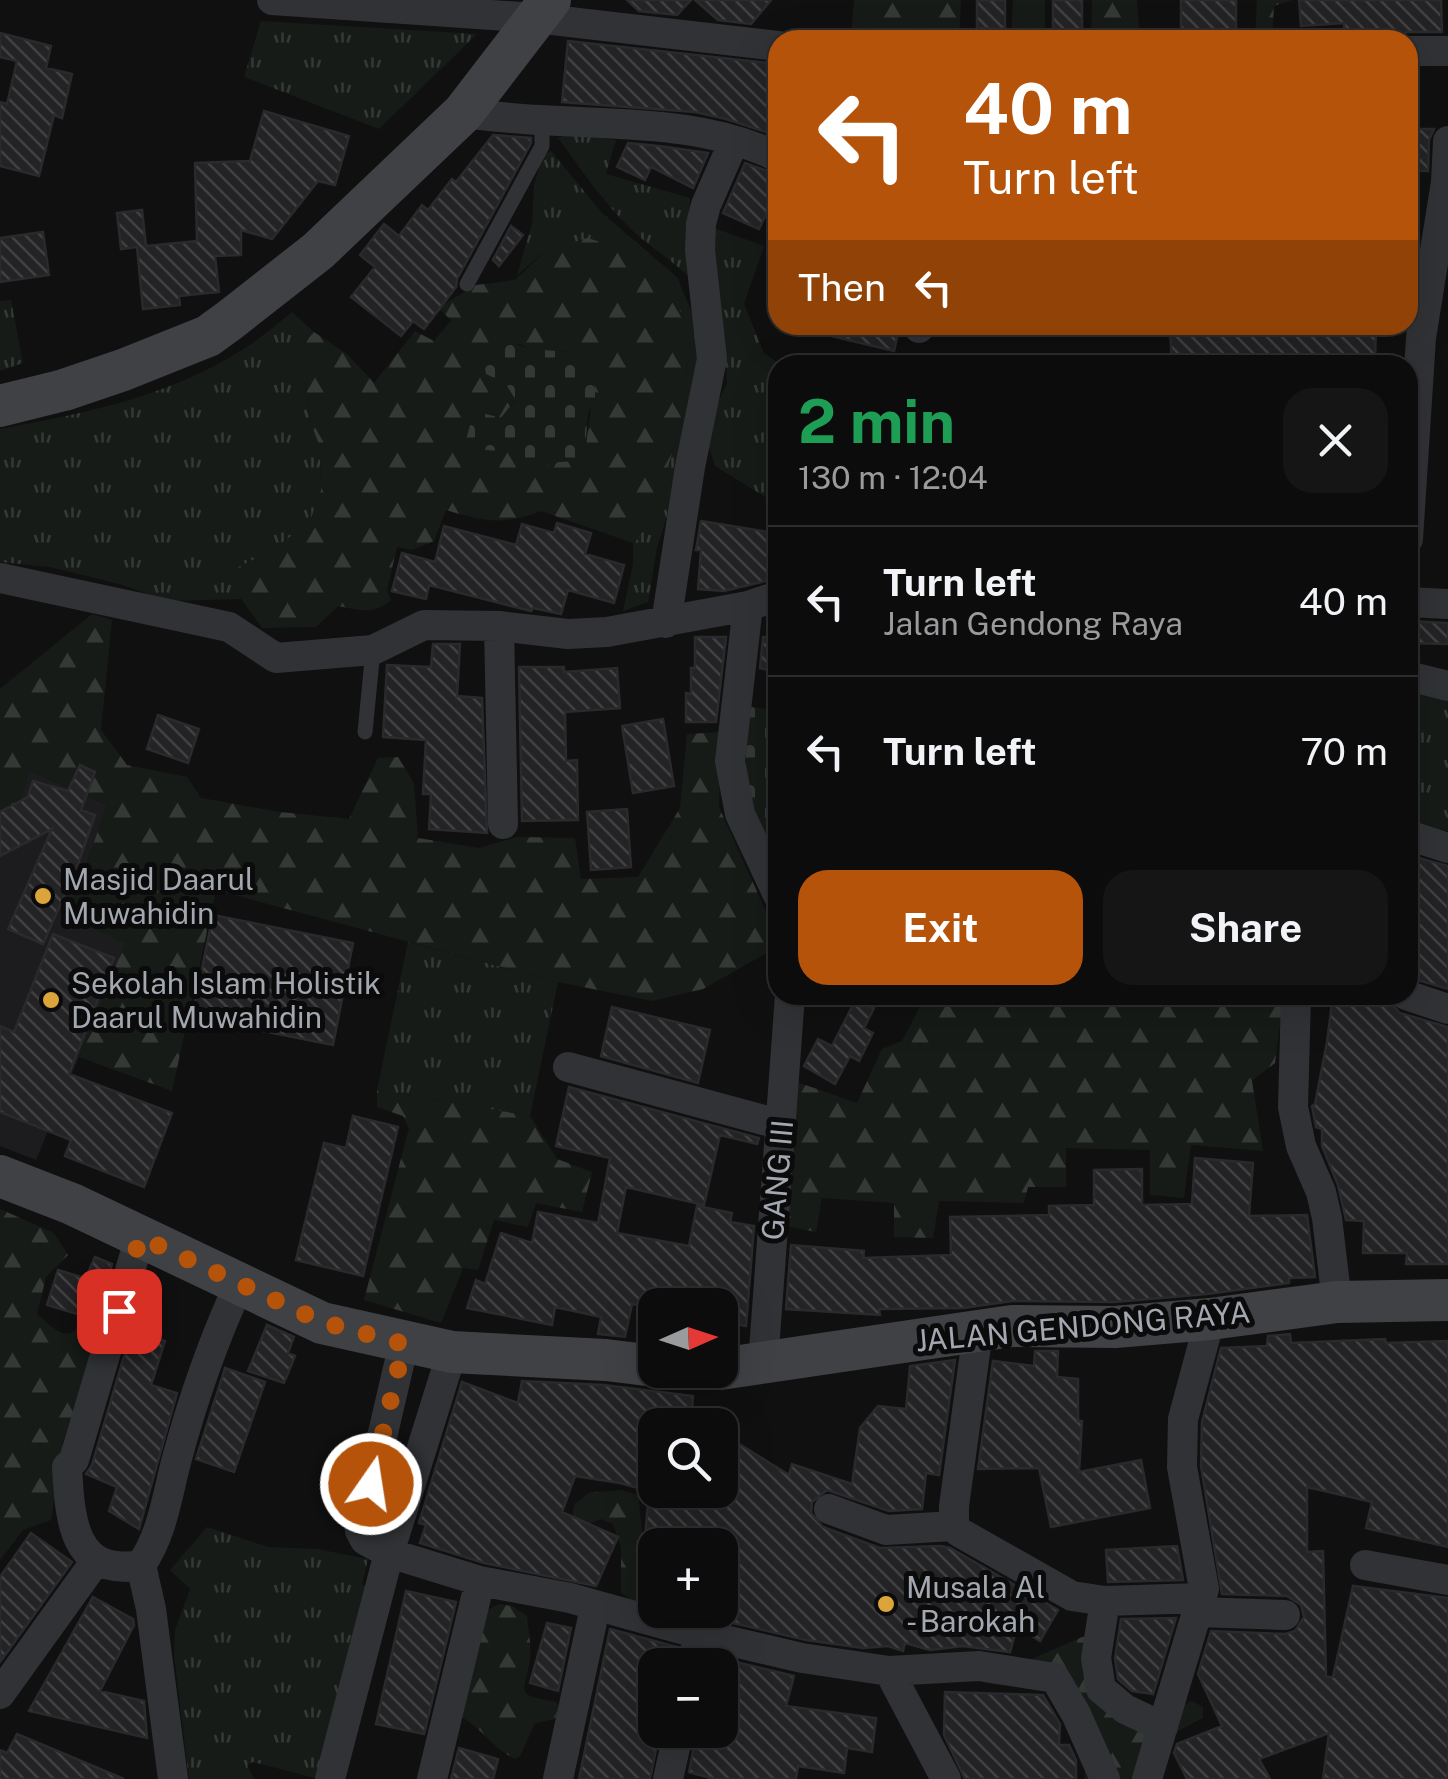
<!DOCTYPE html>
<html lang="en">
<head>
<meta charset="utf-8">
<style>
  :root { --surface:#0c0c0d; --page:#151516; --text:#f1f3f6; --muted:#9a9b9d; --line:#2c2c2e; --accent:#b45309 }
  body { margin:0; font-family:"Public Sans",sans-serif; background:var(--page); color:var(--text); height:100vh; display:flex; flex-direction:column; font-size:38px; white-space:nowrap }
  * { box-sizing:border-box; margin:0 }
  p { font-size:32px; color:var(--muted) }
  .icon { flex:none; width:55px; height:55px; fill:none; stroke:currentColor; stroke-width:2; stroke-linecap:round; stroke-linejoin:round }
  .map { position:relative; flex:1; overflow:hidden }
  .panel { position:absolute; left:768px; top:355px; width:650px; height:650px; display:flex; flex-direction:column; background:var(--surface); border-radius:30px; box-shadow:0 10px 40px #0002,0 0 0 2px var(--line) }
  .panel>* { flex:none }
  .banner { position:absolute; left:768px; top:30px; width:650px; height:305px; border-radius:30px; box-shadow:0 10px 40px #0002,0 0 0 2px var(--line); background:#b45309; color:#fff; overflow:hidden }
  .needle { width:65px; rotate:87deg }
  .tools { position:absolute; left:638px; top:1288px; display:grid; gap:20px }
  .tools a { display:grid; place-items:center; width:100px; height:100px; border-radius:20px; background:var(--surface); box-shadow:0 10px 40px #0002,0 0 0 2px var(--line); font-size:50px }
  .pin { position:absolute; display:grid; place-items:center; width:85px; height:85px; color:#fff; margin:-42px; border-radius:20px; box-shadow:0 5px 15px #0006 }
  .me { position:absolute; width:110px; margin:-55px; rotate:13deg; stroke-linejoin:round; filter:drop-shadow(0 0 8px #0008) }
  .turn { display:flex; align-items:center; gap:35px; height:210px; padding:0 30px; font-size:45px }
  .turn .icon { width:130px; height:130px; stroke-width:2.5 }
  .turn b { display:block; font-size:70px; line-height:85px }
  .then { display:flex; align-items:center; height:95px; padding:0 30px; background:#0003; gap:20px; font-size:38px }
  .round { display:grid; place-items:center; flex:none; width:105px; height:105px; border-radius:30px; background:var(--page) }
  .headline { display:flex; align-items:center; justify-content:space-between; height:170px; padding:0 30px }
  h1 { font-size:60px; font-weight:700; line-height:75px; color:#1e9e55 }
  .button { display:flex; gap:20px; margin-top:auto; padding:20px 30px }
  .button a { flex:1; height:115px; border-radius:30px; background:var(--accent); color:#fff; font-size:40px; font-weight:700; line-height:115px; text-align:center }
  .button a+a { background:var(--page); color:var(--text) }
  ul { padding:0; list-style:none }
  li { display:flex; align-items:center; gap:30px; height:150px; padding:0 30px; border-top:2px solid var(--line) }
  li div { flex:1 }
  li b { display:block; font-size:38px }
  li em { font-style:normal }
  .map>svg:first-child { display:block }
  .built { fill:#1c1c1e }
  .grass { fill:url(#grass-tufts) }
  .forest { fill:url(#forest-firs); fill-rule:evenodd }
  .cemetery { fill:url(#cemetery-stones) }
  .building { fill:url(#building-back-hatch); stroke:#2a2a2c; stroke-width:2.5 }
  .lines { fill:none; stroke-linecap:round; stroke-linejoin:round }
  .lane { stroke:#313235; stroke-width:15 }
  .street { stroke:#313235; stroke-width:30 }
  .secondary { stroke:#3f4145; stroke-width:42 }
  .route { stroke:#b45309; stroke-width:18; stroke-dasharray:0 32.4 }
  .poi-dot { fill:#dca53c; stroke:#0b0b0c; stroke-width:4 }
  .labels { text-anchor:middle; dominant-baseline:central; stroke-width:10; stroke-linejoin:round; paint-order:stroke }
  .poi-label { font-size:30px; fill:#a2a7b0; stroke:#0b0b0c; text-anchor:start }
  .street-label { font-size:30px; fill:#a2a7b0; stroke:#0b0b0c }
</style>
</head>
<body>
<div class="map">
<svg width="1448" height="1779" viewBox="0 0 1448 1779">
  <defs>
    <pattern id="grass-tufts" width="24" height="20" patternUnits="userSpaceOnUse" patternTransform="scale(2.5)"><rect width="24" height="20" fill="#161b17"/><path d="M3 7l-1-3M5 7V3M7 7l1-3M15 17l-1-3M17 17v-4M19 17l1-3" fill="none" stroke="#353936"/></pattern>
    <pattern id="forest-firs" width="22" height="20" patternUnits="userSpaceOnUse" patternTransform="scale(2.5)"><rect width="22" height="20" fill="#161b17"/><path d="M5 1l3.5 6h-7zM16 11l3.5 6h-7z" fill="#353936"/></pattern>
    <pattern id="cemetery-stones" width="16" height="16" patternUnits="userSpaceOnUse" patternTransform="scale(2.5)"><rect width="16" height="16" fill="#161b17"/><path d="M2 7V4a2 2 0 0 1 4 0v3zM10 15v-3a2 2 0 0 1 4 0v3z" fill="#353936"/></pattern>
    <pattern id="building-back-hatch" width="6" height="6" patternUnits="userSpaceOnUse" patternTransform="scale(2.5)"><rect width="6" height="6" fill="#232325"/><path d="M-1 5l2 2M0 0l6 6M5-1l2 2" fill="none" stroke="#404042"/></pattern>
  </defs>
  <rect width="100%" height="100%" fill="#101011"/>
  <path class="built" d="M30 771 107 805 68 916 126 943 36 1160 0 1146V812Z"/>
  <path class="grass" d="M261 21 477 34 379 129 244 77Z
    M569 134 616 140 606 174 690 198 689 277C670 258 646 245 628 226 601 199 580 168 558 138Z
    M551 151 603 214 677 277 696 323 700 379 685 458 657 548 648 602 623 611 633 564V543L640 537 646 514 665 476 678 435 687 390 685 317 628 250 546 251 517 275 532 224 534 185 543 155Z
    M714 228 764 246 744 304 764 353 781 365H778L777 470 772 478 767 498 715 466 708 443 709 419 727 384 725 340 713 315Z
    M11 300 23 363 0 371V301Z
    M292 312 314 332 295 353 307 391 310 421 320 446 321 489 310 522 270 552 239 567 237 593 241 599 167 601 123 585 50 567 0 562V429C83 414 170 396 242 350 260 339 276 325 292 312Z
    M1408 686 1448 696V831L1408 825Z
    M408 942 558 982 530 1116 377 1090Z
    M207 1527 268 1547 317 1549 368 1559 362 1584 372 1590 319 1779 253 1762 247 1765 254 1779H189L174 1655 175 1630 190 1589 170 1570Z"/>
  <path class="forest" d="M854 0H961L959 39 851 37Z
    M1013 0H1045V40H1011Z
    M1092 0H1137L1140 40H1091Z
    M1257 0H1292L1274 6 1272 39 1255 38Z
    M587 238 628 250 685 317 687 390 678 435 665 476 646 514 640 537 633 543 541 511C504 526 482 521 446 510L434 541 412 550 397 547 387 590 391 600C374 615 359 610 338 606L316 627 262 628 237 593 238 567 270 552 310 522 321 490 320 447 310 421 307 391 295 353 314 332 347 354 374 383 415 331 434 341 451 320 438 308 476 285 515 280 546 251ZM518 343 529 349 571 352 592 401 585 452 533 471 520 456 499 449 501 418 516 399 505 383Z
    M92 614 112 620 101 730 127 765 187 777 201 798 280 812 349 819 378 758 398 757 414 783 418 838 479 848 517 837 575 838 581 879 638 877 680 808 687 734 721 732 719 807 777 936V947L703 989 652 1001 558 982 216 890 172 1091 79 1057 125 943 68 916 107 805 30 771 21 801 0 812V689Z
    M926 995H1284L1275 1063 1252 1081 1263 1151 1191 1145 1184 1198 1150 1195V1150L1066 1148V1187H1028L1024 1203 939 1201 933 1238 894 1237V1203L822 1198 816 1232 780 1225 794 1081 857 1103 882 1049 902 1041Z
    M377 1090 530 1116 557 1159 592 1172 582 1212 536 1203 528 1227 494 1220 478 1270 463 1268 441 1323 364 1300 409 1128 403 1116 377 1107Z
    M0 1209 54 1233 68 1255 46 1277 37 1314C81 1356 71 1321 98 1303L107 1310 63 1442 51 1520 23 1530 0 1560Z
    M621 1490 638 1495 643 1539 655 1549V1609L636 1605 621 1592V1547L613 1524 601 1519 588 1524 576 1522 572 1518 574 1505 589 1493Z
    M499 1604 512 1606 527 1616C528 1630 532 1646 530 1659 524 1696 514 1694 556 1702L559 1707 555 1719 535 1723 520 1756 515 1759C496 1751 483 1729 460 1716L482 1613Z
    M1082 1637H1095L1104 1669 1128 1705 1170 1713 1192 1701 1203 1707V1718L1174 1733 1153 1779H1085V1760L1064 1693 985 1683 978 1678 1016 1666Z"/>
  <path class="cemetery" d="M496 336 529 349 571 352 590 362 596 396 588 413 585 452 577 461 559 462 532 471C506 439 493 459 465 443L471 422 486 414 501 418 516 400 505 383 486 374 483 354Z
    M751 707 777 710V872L745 794 747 721Z"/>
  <path class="building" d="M627 0H691L677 15 639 11Z
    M695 0H771L751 24 718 20Z
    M977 0H1005V29L977 28Z
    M1053 0H1082V40H1053Z
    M1181 0H1236V40L1181 39Z
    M1299 0H1441L1442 32H1407L1393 40H1345L1344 23 1301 26Z
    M0 33 51 46 46 68 72 74 62 118 54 115 39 176 0 166V102L7 104 17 61 0 57Z
    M568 41 778 64V136L726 119 695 112 562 102Z
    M264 111 349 136 335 185 318 181 272 239 241 230V255L215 256 219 292 179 296 180 305 143 309 137 247 121 249 117 213 142 210 146 246 197 241 195 163 250 161Z
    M1408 129H1434L1429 140 1428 171H1408Z
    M493 135 531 138V143L457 279 456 287 424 329 413 321 401 336 351 297 375 267 360 255 384 224 399 236 422 205 428 210 452 179 456 182Z
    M628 143 659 146 708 153 693 188 651 167 645 180 617 167Z
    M745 163 778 175V189L759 229 723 213Z
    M511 226 523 235 499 266 493 260Z
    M43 232 49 275 0 282V238Z
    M820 325H900L894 351 819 333Z
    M1279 325H1376L1375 363 1321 361V365H1172L1170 331Z
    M701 521 768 532 767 540 778 541V578L724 591 698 589 701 550H696Z
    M557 523 591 533 585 554 624 565 614 603 568 590 561 614 533 608 531 611 429 585 426 599 392 591 402 553 435 562 444 526 516 545 522 524 554 533Z
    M1408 621 1448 623V644L1408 643Z
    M695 637H726L716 722H686V693L691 694V668H695Z
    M763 637H778V673L760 668Z
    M433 644H460L457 696 482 698 487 833 429 829 431 794H423L426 740 383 737 387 665 431 667Z
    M519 667H564V672L617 668 620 708 565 712 566 761 577 760 578 820 522 821Z
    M158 715 199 729 188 763 147 749Z
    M663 719 674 786 633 793 622 726Z
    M80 765 95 772 81 810 95 815 78 864 43 944 8 929 52 829 0 856V812L28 797 33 781 68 791Z
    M627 809 631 867 591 870 587 812Z
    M1408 855 1448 866V989L1408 977Z
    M213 915 353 943 333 1045 192 1017Z
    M53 934 114 958 69 1074 172 1113 144 1187 65 1156 71 1140 0 1112V1026L14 1032Z
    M1333 995 1389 1001 1400 1013 1448 1027V1264H1406L1407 1253H1363L1364 1221 1346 1220 1338 1185 1322 1146V1129L1316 1127 1312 1106 1315 1104 1327 1042Z
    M856 999 874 1008 864 1028 873 1033 859 1061 850 1056 835 1084 804 1066 818 1039 832 1046Z
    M612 1007 710 1030 698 1083 601 1056Z
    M569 1087 759 1138 757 1144 720 1135 704 1205 626 1187 617 1233 689 1246 697 1206 732 1213 730 1222 754 1226 746 1326 720 1321V1305H655V1308L632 1304 625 1337 598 1334 601 1317 555 1307 552 1325 467 1308 476 1280 485 1284 501 1233 532 1243 538 1212 598 1223 610 1158 556 1146Z
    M353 1116 398 1127 363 1276 296 1260 324 1143 346 1148Z
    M1195 1158 1253 1163 1249 1216 1307 1215 1315 1277 1289 1278V1283L1207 1294 1114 1302 1012 1301 963 1308 879 1309 880 1315 786 1309 791 1245 864 1251 863 1258 951 1255 950 1217 1049 1215V1206L1094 1205V1170L1142 1169V1205L1192 1204Z
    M95 1257 112 1264 106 1286 86 1277Z
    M58 1270 88 1279 77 1314 47 1305Z
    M267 1325 294 1337 288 1353 295 1356 284 1383 248 1371Z
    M132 1329 165 1341 151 1385 177 1393 139 1529 109 1511 117 1487 86 1474 92 1465Z
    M1290 1334 1291 1343 1385 1339 1386 1343 1448 1341V1547L1366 1528 1372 1502 1307 1487V1552L1323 1551 1326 1677H1333L1353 1586 1448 1598V1779H1323L1329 1733 1259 1759 1270 1779H1187L1174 1753 1177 1744 1222 1726 1198 1674 1211 1631 1285 1634 1295 1631 1304 1617 1301 1605 1287 1596 1222 1594 1201 1466 1202 1422 1221 1348 1267 1346 1268 1336Z
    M1035 1351H1058L1057 1377 1078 1379V1421H1082L1079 1472 1141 1460 1150 1508 1051 1527 1039 1468 978 1469 993 1361 1034 1366Z
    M955 1360 939 1475 926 1473 922 1509 889 1511 827 1490 812 1502 811 1513 823 1527 880 1548 941 1546 950 1548 1058 1610 1040 1641 1017 1627 1010 1652 963 1646 930 1650 905 1643 903 1651 888 1646 863 1648 806 1640 720 1620 726 1554 720 1552V1545H682L645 1538 649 1491 620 1483 575 1476 562 1512 618 1537 596 1586 484 1563 420 1543 426 1525 419 1523 462 1382 518 1403 522 1381 604 1385 693 1396 691 1425H655V1490H720V1432L789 1475 792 1464 852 1484 860 1428 878 1406 906 1409 910 1366Z
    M225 1368 265 1382 234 1472 196 1459Z
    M31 1533 72 1562 0 1662V1577Z
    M1177 1546 1183 1580 1108 1582 1106 1550Z
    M406 1591 456 1602 424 1734 376 1724Z
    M93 1597 133 1619 134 1625 100 1691 144 1701 147 1738 29 1711Z
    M1176 1618 1153 1694 1132 1691 1118 1679 1115 1658 1121 1619Z
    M547 1623 571 1628 558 1691 530 1683Z
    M610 1629 677 1647 674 1665H655V1730H660L650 1779H579Z
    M732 1661 794 1676 786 1706 876 1718 872 1752 847 1748 844 1773 798 1766 796 1779H714L689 1772 697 1730H720V1706Z
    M945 1692 1043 1695 1060 1724 1059 1745H1069L1076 1760V1779H965L944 1735Z
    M17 1734 124 1779H0V1750L7 1753Z
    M459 1748 498 1759 493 1779H451Z"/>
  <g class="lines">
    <path class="lane" d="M467 284 542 146V120
      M365 732 373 650"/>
    <path class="street" d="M272 0 535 18 778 46
      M1408 51H1448
      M463 113C489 116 515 119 541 120 620 125 704 121 778 157
      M919 328 920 325
      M1408 539 1421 338 1446 182 1448 141
      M0 578 229 627 276 658 373 650 424 625 499 626 568 634 607 632 748 606 778 596
      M1408 602 1448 604
      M748 606 730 761 740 814 778 895
      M666 623 690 467 712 359 700 250 701 224 706 205 734 141
      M499 626 503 824
      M1408 676 1448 686
      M1408 835 1448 848
      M1296 995 1293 1107 1301 1146 1321 1192 1327 1218 1337 1302
      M1406 995 1448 1009
      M568 1067 782 1125
      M140 1237 74 1460 67 1467C70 1520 73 1577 141 1565 162 1535 167 1497 176 1462 192 1402 213 1341 239 1285
      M978 1331 954 1506V1526L959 1532 1072 1596 1105 1601 1201 1598
      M404 1343 371 1484 359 1520 360 1531 365 1540 389 1553 452 1352
      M763 1364 790 995
      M829 1509 886 1530 954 1526
      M141 1565 151 1609 173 1779
      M1365 1565 1448 1580
      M1105 1601 1096 1658 1101 1689 1125 1709 1163 1727
      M1197 1612 1285 1615
      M692 1665 699 1634
      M889 1671 979 1666 1055 1678 1076 1714 1105 1779
      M0 1694 95 1562
      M330 1779 389 1553 480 1581 570 1598 699 1634 802 1658 889 1671 946 1779
      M432 1779 480 1581
      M558 1779 595 1608
      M668 1779 679 1730
      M1147 1779 1204 1589 1182 1467 1183 1419 1210 1319"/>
    <path class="secondary" d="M0 406 64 390 123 370 208 336 230 320 318 251 463 113 550 0
      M0 1176 72 1204 322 1323 452 1352 606 1360 655 1366
      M720 1369 1012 1326 1115 1327 1210 1319 1337 1302 1448 1300"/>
  </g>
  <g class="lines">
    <path class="route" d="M119 1311 140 1237 322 1322 404 1344 371 1484"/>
  </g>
  <g class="poi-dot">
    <circle cx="43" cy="896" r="10"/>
    <circle cx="51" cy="1000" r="10"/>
    <circle cx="886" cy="1604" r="10"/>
  </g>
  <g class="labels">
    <g class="poi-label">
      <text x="63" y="879">Masjid Daarul<tspan x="63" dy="34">Muwahidin</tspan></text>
      <text x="71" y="983">Sekolah Islam Holistik<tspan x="71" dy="34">Daarul Muwahidin</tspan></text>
      <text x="906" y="1587">Musala Al<tspan x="906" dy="34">- Barokah</tspan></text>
    </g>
    <g class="street-label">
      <text transform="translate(777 1180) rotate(-85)">GANG III</text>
      <text transform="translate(1083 1326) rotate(-5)">JALAN GENDONG RAYA</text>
    </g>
  </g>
</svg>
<div class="tools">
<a><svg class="needle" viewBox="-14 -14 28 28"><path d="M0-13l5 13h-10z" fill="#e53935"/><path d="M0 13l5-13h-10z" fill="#9a9b9d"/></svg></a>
<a><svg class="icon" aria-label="search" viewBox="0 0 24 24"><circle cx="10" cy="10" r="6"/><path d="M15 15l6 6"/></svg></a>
<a>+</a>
<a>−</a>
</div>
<div class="pin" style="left:119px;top:1311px;background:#d93025"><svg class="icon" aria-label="arrive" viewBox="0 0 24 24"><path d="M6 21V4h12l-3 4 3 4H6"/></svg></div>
<svg class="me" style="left:371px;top:1484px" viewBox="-20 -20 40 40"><circle r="17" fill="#b45309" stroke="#fff" stroke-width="3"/><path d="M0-11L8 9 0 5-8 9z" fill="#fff"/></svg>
<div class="banner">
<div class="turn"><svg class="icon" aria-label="left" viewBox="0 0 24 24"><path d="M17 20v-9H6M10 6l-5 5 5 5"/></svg><div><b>40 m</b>Turn left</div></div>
<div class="then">Then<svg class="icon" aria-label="left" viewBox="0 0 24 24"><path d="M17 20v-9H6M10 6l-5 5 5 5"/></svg></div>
</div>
<section class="panel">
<div class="headline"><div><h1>2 min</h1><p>130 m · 12:04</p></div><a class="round"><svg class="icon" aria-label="close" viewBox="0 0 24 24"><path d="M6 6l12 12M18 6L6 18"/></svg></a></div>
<ul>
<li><svg class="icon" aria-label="left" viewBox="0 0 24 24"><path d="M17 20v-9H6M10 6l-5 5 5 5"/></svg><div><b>Turn left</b><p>Jalan Gendong Raya</p></div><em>40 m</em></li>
<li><svg class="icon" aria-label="left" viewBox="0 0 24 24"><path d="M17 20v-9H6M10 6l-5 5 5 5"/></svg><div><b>Turn left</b></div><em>70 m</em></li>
</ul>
<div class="button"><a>Exit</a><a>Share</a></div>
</section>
</div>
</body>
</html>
